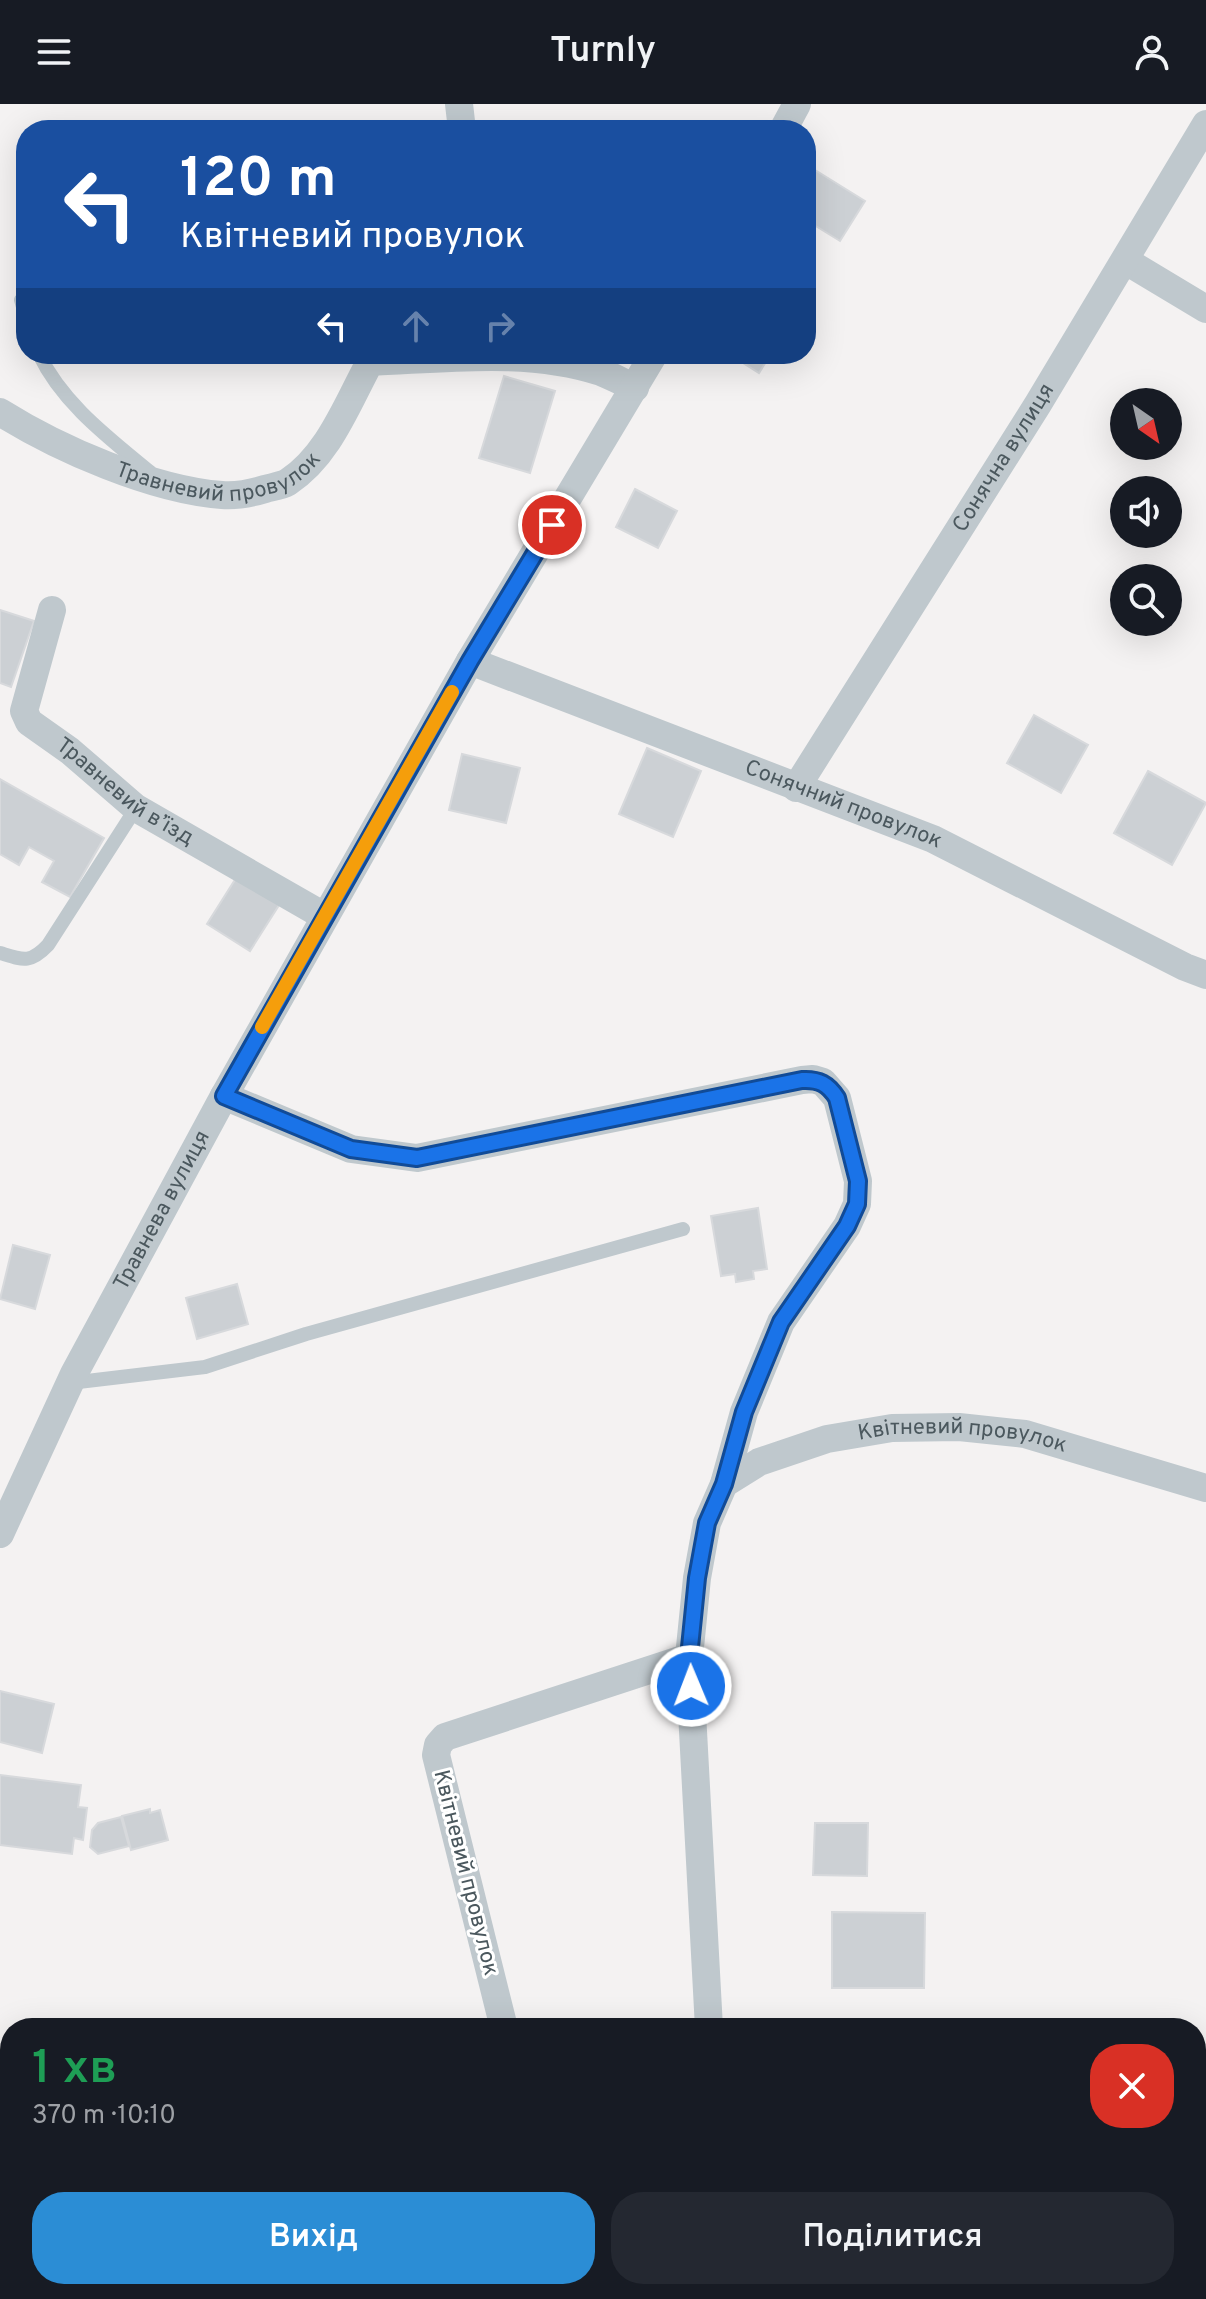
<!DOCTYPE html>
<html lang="uk">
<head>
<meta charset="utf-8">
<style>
  :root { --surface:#171b24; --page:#242831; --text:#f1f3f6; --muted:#9ea1a6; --accent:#2b8dd5 }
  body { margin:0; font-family:Overpass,sans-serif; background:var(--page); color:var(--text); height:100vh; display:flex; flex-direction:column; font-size:30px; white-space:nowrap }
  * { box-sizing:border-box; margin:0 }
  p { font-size:26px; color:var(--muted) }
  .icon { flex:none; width:44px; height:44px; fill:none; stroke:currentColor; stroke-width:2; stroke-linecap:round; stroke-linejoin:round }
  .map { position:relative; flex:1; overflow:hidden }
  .side { position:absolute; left:0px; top:1914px; width:1206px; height:282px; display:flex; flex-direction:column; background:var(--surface); border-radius:32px 32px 0 0; box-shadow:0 8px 32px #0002 }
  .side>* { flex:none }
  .hud { position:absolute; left:16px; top:16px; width:800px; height:244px; border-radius:32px; box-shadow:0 8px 32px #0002; background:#1a4fa0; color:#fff; overflow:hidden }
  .needle { width:52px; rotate:146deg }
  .buttons { position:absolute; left:1110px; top:284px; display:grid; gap:16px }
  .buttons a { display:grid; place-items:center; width:72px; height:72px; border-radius:50%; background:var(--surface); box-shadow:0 8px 32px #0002; font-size:40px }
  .pin { position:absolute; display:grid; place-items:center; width:68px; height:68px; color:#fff; margin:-34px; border:4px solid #fff; border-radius:50%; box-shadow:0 2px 8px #0007 }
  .me { position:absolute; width:88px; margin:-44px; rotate:359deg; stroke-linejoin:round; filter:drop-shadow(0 0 6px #0008) }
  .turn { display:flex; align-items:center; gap:28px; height:168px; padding:0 32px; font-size:36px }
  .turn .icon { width:104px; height:104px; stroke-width:2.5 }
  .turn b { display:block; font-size:56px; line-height:68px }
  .lanes { display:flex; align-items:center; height:76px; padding:0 32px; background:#0003; justify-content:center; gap:40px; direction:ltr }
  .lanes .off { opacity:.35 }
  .round { display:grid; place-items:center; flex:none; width:84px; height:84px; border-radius:32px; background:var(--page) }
  .headline { display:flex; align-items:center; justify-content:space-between; height:136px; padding:0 32px }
  h1 { font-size:48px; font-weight:600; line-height:60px; color:#1e9e55 }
  .cta { display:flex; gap:16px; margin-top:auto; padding:16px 32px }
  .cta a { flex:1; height:92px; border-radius:32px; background:var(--accent); color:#fff; font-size:32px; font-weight:600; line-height:92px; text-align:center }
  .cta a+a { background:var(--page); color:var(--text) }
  header { display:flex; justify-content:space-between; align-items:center; height:104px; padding:0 32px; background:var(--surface); font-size:36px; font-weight:600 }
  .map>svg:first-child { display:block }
  .building { fill:#ccd0d4; stroke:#d7d9dc; stroke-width:2 }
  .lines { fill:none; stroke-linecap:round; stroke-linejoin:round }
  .service { stroke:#bfc8cd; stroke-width:14 }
  .minor { stroke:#bfc8cd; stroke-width:28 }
  .route-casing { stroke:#114b97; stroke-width:20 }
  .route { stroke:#1a73e8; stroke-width:14 }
  .slow { stroke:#f59e0b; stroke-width:14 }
  .labels { text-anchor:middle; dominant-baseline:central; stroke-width:6; stroke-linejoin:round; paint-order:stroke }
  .street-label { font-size:22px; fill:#4b585e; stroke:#fff }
</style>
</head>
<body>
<header><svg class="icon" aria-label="menu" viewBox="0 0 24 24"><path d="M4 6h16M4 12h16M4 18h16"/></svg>Turnly<svg class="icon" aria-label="person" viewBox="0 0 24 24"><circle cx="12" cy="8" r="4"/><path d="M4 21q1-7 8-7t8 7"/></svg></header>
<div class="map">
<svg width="1206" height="2195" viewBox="0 0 1206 2195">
  <rect width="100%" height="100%" fill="#f4f2f2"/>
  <path class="building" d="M807 61 865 97 840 137 806 116Z
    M729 250H771L759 269Z
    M504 272 555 287 530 369 479 354Z
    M635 385 677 407 658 444 616 423Z
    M0 506 34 517 11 583 0 579Z
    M1034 611 1088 641 1061 689 1007 659Z
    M647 644 701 667 673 733 619 710Z
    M462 650 520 664 506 719 449 706Z
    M1148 667 1206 699 1172 761 1114 729Z
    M0 675 104 734 70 793 42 778 54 757 29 743 19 761 0 750Z
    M238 771 281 798 250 847 207 820Z
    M758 1104 767 1165 753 1167 754 1175 736 1178 735 1170 721 1172 711 1112Z
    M13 1141 50 1151 35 1205 0 1195Z
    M237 1180 248 1220 197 1235 186 1194Z
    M0 1587 54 1600 42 1649 0 1638Z
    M0 1671 81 1681 78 1703 87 1704 83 1736 74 1734 72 1750 0 1741Z
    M150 1705V1709L160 1706 168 1736 131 1746 122 1712Z
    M121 1713 129 1742 98 1750 90 1743 92 1726 98 1719Z
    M815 1719H868L867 1772 813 1771Z
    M832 1808 925 1809 924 1884H832Z
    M764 2186H770L789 2195H760Z"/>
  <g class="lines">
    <path class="service" d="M21 196 26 214
      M39 250C62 299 109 334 150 368
      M0 849C23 856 30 860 48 841L136 704
      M70 1279 205 1263 306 1230 683 1125"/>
    <g class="minor">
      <path d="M459 0 462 26"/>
      <path d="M783 26 797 0"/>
      <path d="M1126 157 1206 205"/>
      <path id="s1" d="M0 308C59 345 153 386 222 391 236 392 252 389 265 385 272 383 281 382 288 378 329 351 347 300 370 258 445 255 528 244 601 268 612 272 624 279 635 284"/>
      <path id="s2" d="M52 506 24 607 29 618 70 647 136 704 324 812"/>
      <path id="s3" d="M470 557 933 735 1185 863 1206 871"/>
      <path id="s4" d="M796 684 1038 300 1206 20"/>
      <path d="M224 992 351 1045 417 1054 802 976 813 975 823 978 837 994 858 1077 857 1100 847 1122 781 1218 744 1308 724 1380 707 1419 697 1474 689 1553 709 1924"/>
      <path id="s5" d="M724 1380 759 1358 827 1335 892 1324 959 1323 1025 1330 1206 1384"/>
      <path id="s6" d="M0 1430 74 1270 224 992 470 557 654 250"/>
      <path d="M504 1924 436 1651 438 1641 445 1633 689 1553"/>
      <path d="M537 2186 546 2195"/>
      <path d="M599 2195 602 2186"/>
    </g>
  </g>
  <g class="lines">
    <defs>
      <path id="route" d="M552 421 470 557 224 992 351 1045 417 1054 802 976C819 975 828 980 837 994L858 1077 857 1100 847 1122 781 1218 744 1308 724 1380 707 1419 697 1474 689 1553 691 1582"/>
    </defs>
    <use href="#route" class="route-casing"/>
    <use href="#route" class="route"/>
    <path class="slow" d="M262 923 452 588"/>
  </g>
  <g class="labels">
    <g class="street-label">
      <text stroke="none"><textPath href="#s1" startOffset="238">Травневий провулок</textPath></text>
      <text stroke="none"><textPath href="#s4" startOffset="390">Сонячна вулиця</textPath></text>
      <text stroke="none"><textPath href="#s2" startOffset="236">Травневий в’їзд</textPath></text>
      <text stroke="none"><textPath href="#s3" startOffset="400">Сонячний провулок</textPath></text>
      <text stroke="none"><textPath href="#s6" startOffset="362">Травнева вулиця</textPath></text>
      <text stroke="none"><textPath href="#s5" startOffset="250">Квітневий провулок</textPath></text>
      <text transform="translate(465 1769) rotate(76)">Квітневий провулок</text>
    </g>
  </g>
</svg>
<div class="buttons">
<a><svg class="needle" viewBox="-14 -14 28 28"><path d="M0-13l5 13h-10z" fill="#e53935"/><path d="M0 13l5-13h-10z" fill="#9ea1a6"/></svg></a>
<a><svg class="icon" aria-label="sound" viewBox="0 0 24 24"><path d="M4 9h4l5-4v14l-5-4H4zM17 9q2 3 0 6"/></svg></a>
<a><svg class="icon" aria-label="search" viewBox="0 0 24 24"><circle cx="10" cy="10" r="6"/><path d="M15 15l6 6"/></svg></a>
</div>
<div class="pin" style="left:552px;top:421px;background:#d93025"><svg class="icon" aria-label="arrive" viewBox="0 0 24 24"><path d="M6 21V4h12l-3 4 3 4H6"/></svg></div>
<svg class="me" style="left:691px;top:1582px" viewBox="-20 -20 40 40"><circle r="17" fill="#1a73e8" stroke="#fff" stroke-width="3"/><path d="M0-11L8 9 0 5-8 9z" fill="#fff"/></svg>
<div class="hud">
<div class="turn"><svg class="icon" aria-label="left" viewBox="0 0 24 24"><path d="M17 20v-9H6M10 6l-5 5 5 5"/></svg><div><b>120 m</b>Квітневий провулок</div></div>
<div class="lanes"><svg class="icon" aria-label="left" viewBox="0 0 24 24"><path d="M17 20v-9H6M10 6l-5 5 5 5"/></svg><svg class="icon off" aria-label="ahead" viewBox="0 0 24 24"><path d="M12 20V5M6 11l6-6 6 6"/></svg><svg class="icon off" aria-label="right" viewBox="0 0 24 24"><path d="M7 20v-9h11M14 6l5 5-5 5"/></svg></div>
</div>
<section class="side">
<div class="headline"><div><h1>1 хв</h1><p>370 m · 10:10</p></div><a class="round" style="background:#d93025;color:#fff"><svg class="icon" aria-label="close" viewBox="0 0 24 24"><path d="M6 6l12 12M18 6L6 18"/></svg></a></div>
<div class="cta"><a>Вихід</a><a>Поділитися</a></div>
</section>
</div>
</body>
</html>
